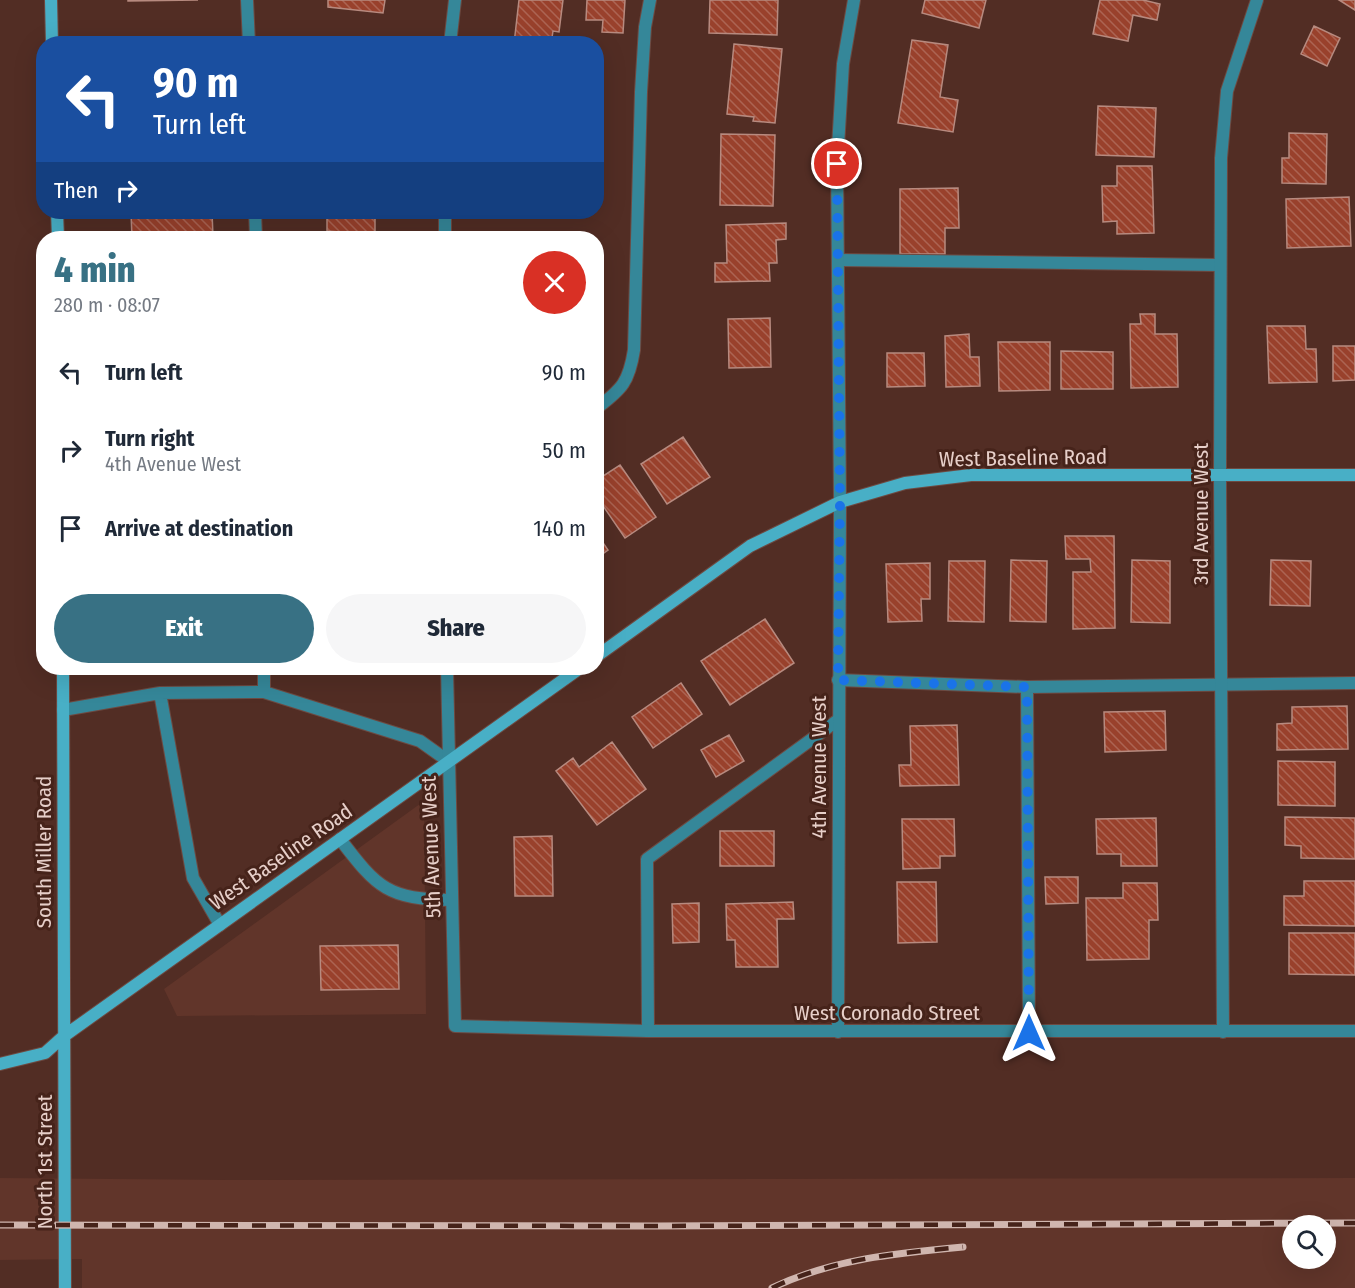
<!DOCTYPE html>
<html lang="en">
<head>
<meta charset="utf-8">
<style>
  :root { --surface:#fff; --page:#f6f6f7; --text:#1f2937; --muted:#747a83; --accent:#387184 }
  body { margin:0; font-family:"Fira Sans Condensed",sans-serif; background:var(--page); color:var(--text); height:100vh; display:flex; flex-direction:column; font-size:22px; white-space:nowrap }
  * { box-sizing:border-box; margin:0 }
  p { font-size:20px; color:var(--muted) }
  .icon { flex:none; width:33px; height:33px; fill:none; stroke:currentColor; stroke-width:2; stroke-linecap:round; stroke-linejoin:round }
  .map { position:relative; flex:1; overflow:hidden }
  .side { position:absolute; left:36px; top:231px; width:568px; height:444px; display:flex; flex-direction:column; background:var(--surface); border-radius:24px; box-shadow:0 6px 24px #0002 }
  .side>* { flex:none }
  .top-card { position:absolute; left:36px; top:36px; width:568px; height:183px; border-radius:24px; box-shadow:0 6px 24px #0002; background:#1a4fa0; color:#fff; overflow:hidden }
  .controls { position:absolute; left:1282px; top:1215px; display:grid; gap:12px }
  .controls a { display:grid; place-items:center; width:54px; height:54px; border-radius:50%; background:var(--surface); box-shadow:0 6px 24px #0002; font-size:30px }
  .pin { position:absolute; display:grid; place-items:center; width:51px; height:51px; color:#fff; margin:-26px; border:3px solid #fff; border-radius:50%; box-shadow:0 2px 6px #0007 }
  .me { position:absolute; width:66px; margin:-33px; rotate:0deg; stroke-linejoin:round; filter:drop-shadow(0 0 4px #0008) }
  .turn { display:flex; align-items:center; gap:21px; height:126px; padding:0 18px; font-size:27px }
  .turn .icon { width:78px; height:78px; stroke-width:2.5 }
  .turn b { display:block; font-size:42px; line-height:51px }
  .then { display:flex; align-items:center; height:57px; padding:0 18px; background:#0003; gap:12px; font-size:22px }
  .round { display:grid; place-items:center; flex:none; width:63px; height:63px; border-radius:32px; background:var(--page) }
  .head { display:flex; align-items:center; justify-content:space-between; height:102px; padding:0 18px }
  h1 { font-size:36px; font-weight:800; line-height:45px; color:var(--accent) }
  .primary-button { display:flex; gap:12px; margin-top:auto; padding:12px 18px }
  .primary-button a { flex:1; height:69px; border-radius:36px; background:var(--accent); color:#fff; font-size:24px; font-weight:800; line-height:69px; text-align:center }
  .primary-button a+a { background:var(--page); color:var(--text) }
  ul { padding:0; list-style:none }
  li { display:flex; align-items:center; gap:18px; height:78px; padding:0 18px }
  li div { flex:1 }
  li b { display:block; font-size:22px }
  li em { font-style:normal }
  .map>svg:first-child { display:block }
  .built { fill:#61352a; fill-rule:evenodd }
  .building { fill:url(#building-back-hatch); stroke:#b78a7f; stroke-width:1.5 }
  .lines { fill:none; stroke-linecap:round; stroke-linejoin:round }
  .service-casing { stroke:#6d4a42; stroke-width:14 }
  .minor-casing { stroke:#6d4a42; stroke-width:14 }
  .secondary-casing { stroke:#6d4a42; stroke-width:14 }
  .service { stroke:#358799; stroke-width:12 }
  .minor { stroke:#358799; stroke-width:12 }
  .secondary { stroke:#48afc6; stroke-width:12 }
  .rail-casing { stroke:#d0b6af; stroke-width:7 }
  .rail { stroke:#46231a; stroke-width:4.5; stroke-dasharray:14; stroke-linecap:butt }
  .route { stroke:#1a73e8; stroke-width:10; stroke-dasharray:0 18 }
  .labels { text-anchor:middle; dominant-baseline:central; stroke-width:6; stroke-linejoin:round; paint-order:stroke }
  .street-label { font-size:21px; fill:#e7cfc9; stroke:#46231a }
</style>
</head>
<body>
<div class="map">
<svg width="1355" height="1288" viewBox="0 0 1355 1288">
  <defs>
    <pattern id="building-back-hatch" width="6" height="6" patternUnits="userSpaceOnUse" patternTransform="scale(1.5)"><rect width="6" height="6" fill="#99412c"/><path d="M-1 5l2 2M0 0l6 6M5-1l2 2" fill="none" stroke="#ac6453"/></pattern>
  </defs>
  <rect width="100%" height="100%" fill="#522d24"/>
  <path class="built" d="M424 801 426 1014 177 1016 164 989Z
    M0 1178 226 1180 1355 1178V1288H82V1259L0 1260ZM1293 1226H1326V1258H1293Z"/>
  <path class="building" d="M128 0H198L128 1Z
    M328 0H385L383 13 328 7Z
    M519 0H563L559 32 553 31 551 44H514Z
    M587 0H625L623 33 602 32 603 20H586Z
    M710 0H778L777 35 709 33Z
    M925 0H986L979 28 922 13Z
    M1100 0H1143L1160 4 1157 20 1133 15 1128 41 1093 34Z
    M1339 0H1355V10Z
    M1314 26 1340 38 1327 66 1301 54Z
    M317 40 379 42V44H316Z
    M912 40 948 45 940 97 958 100 953 132 898 123Z
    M143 42H201V44H143Z
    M734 44 782 49 775 123 753 121 754 117 727 114Z
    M1098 106 1156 108 1154 157 1096 155Z
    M1289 133 1327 134 1326 184 1282 183V158H1289Z
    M721 134 775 135 773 206 720 205Z
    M1117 166H1152L1154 233 1117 234V221L1103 222 1102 186H1117Z
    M958 188 959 228H945V254H900V189Z
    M1349 197 1351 246 1287 248 1286 199Z
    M131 212H212L213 236 132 238Z
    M327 212H375V238H339V232L327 231Z
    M786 223V239L776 240 777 263H769L770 281 715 282V263H727L726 225Z
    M1140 314H1155V334H1177L1178 387 1131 388 1130 324H1141Z
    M770 318 771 367 729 368 728 319Z
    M1267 326H1305L1306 349H1316L1317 382 1269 383Z
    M969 334 970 357H979L980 386 946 387 945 336Z
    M998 342H1050V390L999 391Z
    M1333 346H1355V380L1333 381Z
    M1061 351 1113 352V389H1061Z
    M887 353H924L925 386 887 387Z
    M683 437 710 477 667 504 641 464Z
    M620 465 656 517 625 538 597 497V480Z
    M597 534 608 550 597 558Z
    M1065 536H1114L1115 628 1073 629V572H1091L1090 559H1066Z
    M1011 560 1047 561 1046 622 1010 621Z
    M1132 560 1170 561V623L1131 622Z
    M1271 560 1311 561 1310 606 1270 605Z
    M949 561H985L984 622 948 621Z
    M930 563V599H921L922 621 888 622 886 564Z
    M765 619 794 663 730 705 701 661Z
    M681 683 702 714 653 748 632 717Z
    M1347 706 1348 749 1277 750V724L1292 723V707Z
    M1165 711 1166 750 1105 752 1104 712Z
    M957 725 959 785 900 786 899 765H911L910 726Z
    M729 735 744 761 716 777 701 750Z
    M612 742 646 789 597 825 556 771 573 758 579 767Z
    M1278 761 1335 762V806L1278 805Z
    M1285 817 1355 818V859L1301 858V846L1285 845Z
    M1156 818 1157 866H1121V854H1097L1096 819Z
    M902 819H954L955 856H940V868L903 869Z
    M720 831H774V866H720Z
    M552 836 553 896H515L514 837Z
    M1045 877H1078V903L1046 904Z
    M1304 881H1355V926L1284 925V896H1304Z
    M897 882H936L937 942 898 943Z
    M1123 883H1157L1158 920H1149V959L1087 960 1086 898H1123Z
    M793 902 794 919H777L778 967H736L735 940H727L726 904Z
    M699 903V942L673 943 672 904Z
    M1289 933H1355V975L1289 974Z
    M398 945 399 989 321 990 320 946Z"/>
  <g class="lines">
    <defs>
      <path id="service" d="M247 0 249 44
        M255 212 256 238
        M838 260 1220 265
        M597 408C622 389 629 382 634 350L641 92 645 27 650 0
        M264 668V692
        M838 680 1027 687 1355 683
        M1027 687 1029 1033
        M160 693 193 878 220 925
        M63 710 160 693 264 692 420 741 448 761
        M340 839C378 889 388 899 452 900
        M648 1031 647 859 838 720"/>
      <path id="minor" d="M450 44 455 0
        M445 212V238
        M447 668 455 1026 648 1031H1355
        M838 1032 840 502 837 163 843 64 854 0
        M1223 1032 1220 476 1221 158 1227 91 1257 0"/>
      <path id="secondary" d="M51 0 52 44
        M57 212 58 238
        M597 656 750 546 840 502 905 483 971 475H1355
        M63 668 65 1288
        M0 1064 45 1053 64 1036 580 668"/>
    </defs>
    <use href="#service" class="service-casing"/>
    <use href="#minor" class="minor-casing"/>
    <use href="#secondary" class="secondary-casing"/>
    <use href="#service" class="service"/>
    <use href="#minor" class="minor"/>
    <use href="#secondary" class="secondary"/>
    <defs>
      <path id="rail" d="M0 1225 655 1226 1355 1223
        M772 1288C832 1259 897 1253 963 1247"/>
    </defs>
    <use href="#rail" class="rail-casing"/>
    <use href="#rail" class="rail"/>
  </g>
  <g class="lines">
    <path class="route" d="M837 164 840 502 838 680 1027 687 1029 1033"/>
  </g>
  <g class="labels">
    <g class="street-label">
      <text transform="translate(1023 458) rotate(-1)">West Baseline Road</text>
      <text transform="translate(1201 514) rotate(-90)">3rd Avenue West</text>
      <text transform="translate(819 767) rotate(-90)">4th Avenue West</text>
      <text transform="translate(431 847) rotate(-92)">5th Avenue West</text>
      <text transform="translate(44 852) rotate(-90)">South Miller Road</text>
      <text transform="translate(281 857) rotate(-35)">West Baseline Road</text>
      <text x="887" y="1013">West Coronado Street</text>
      <text transform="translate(45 1162) rotate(-90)">North 1st Street</text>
    </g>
  </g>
</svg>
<div class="controls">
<a><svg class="icon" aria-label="search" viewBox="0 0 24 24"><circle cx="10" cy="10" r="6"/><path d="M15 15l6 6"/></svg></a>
</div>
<div class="pin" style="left:837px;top:164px;background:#d93025"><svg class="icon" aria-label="arrive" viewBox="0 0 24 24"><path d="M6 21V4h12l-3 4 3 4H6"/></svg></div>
<svg class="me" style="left:1029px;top:1033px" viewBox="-20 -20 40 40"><path d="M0-17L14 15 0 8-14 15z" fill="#1a73e8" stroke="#fff" stroke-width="4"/></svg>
<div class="top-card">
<div class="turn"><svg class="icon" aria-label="left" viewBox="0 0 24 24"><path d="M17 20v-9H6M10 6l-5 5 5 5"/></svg><div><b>90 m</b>Turn left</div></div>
<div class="then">Then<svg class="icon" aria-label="right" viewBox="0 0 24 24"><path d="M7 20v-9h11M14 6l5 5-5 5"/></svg></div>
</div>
<section class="side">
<div class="head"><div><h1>4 min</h1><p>280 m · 08:07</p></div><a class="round" style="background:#d93025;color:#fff"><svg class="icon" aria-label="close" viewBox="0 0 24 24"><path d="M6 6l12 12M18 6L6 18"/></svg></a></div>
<ul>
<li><svg class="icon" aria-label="left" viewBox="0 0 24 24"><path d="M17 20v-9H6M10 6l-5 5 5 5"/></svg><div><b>Turn left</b></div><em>90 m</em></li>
<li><svg class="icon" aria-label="right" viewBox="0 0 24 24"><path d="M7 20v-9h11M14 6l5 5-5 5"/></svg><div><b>Turn right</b><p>4th Avenue West</p></div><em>50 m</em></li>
<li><svg class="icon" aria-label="arrive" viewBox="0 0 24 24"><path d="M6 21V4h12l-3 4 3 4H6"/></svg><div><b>Arrive at destination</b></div><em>140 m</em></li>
</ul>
<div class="primary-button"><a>Exit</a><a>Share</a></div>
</section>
</div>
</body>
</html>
